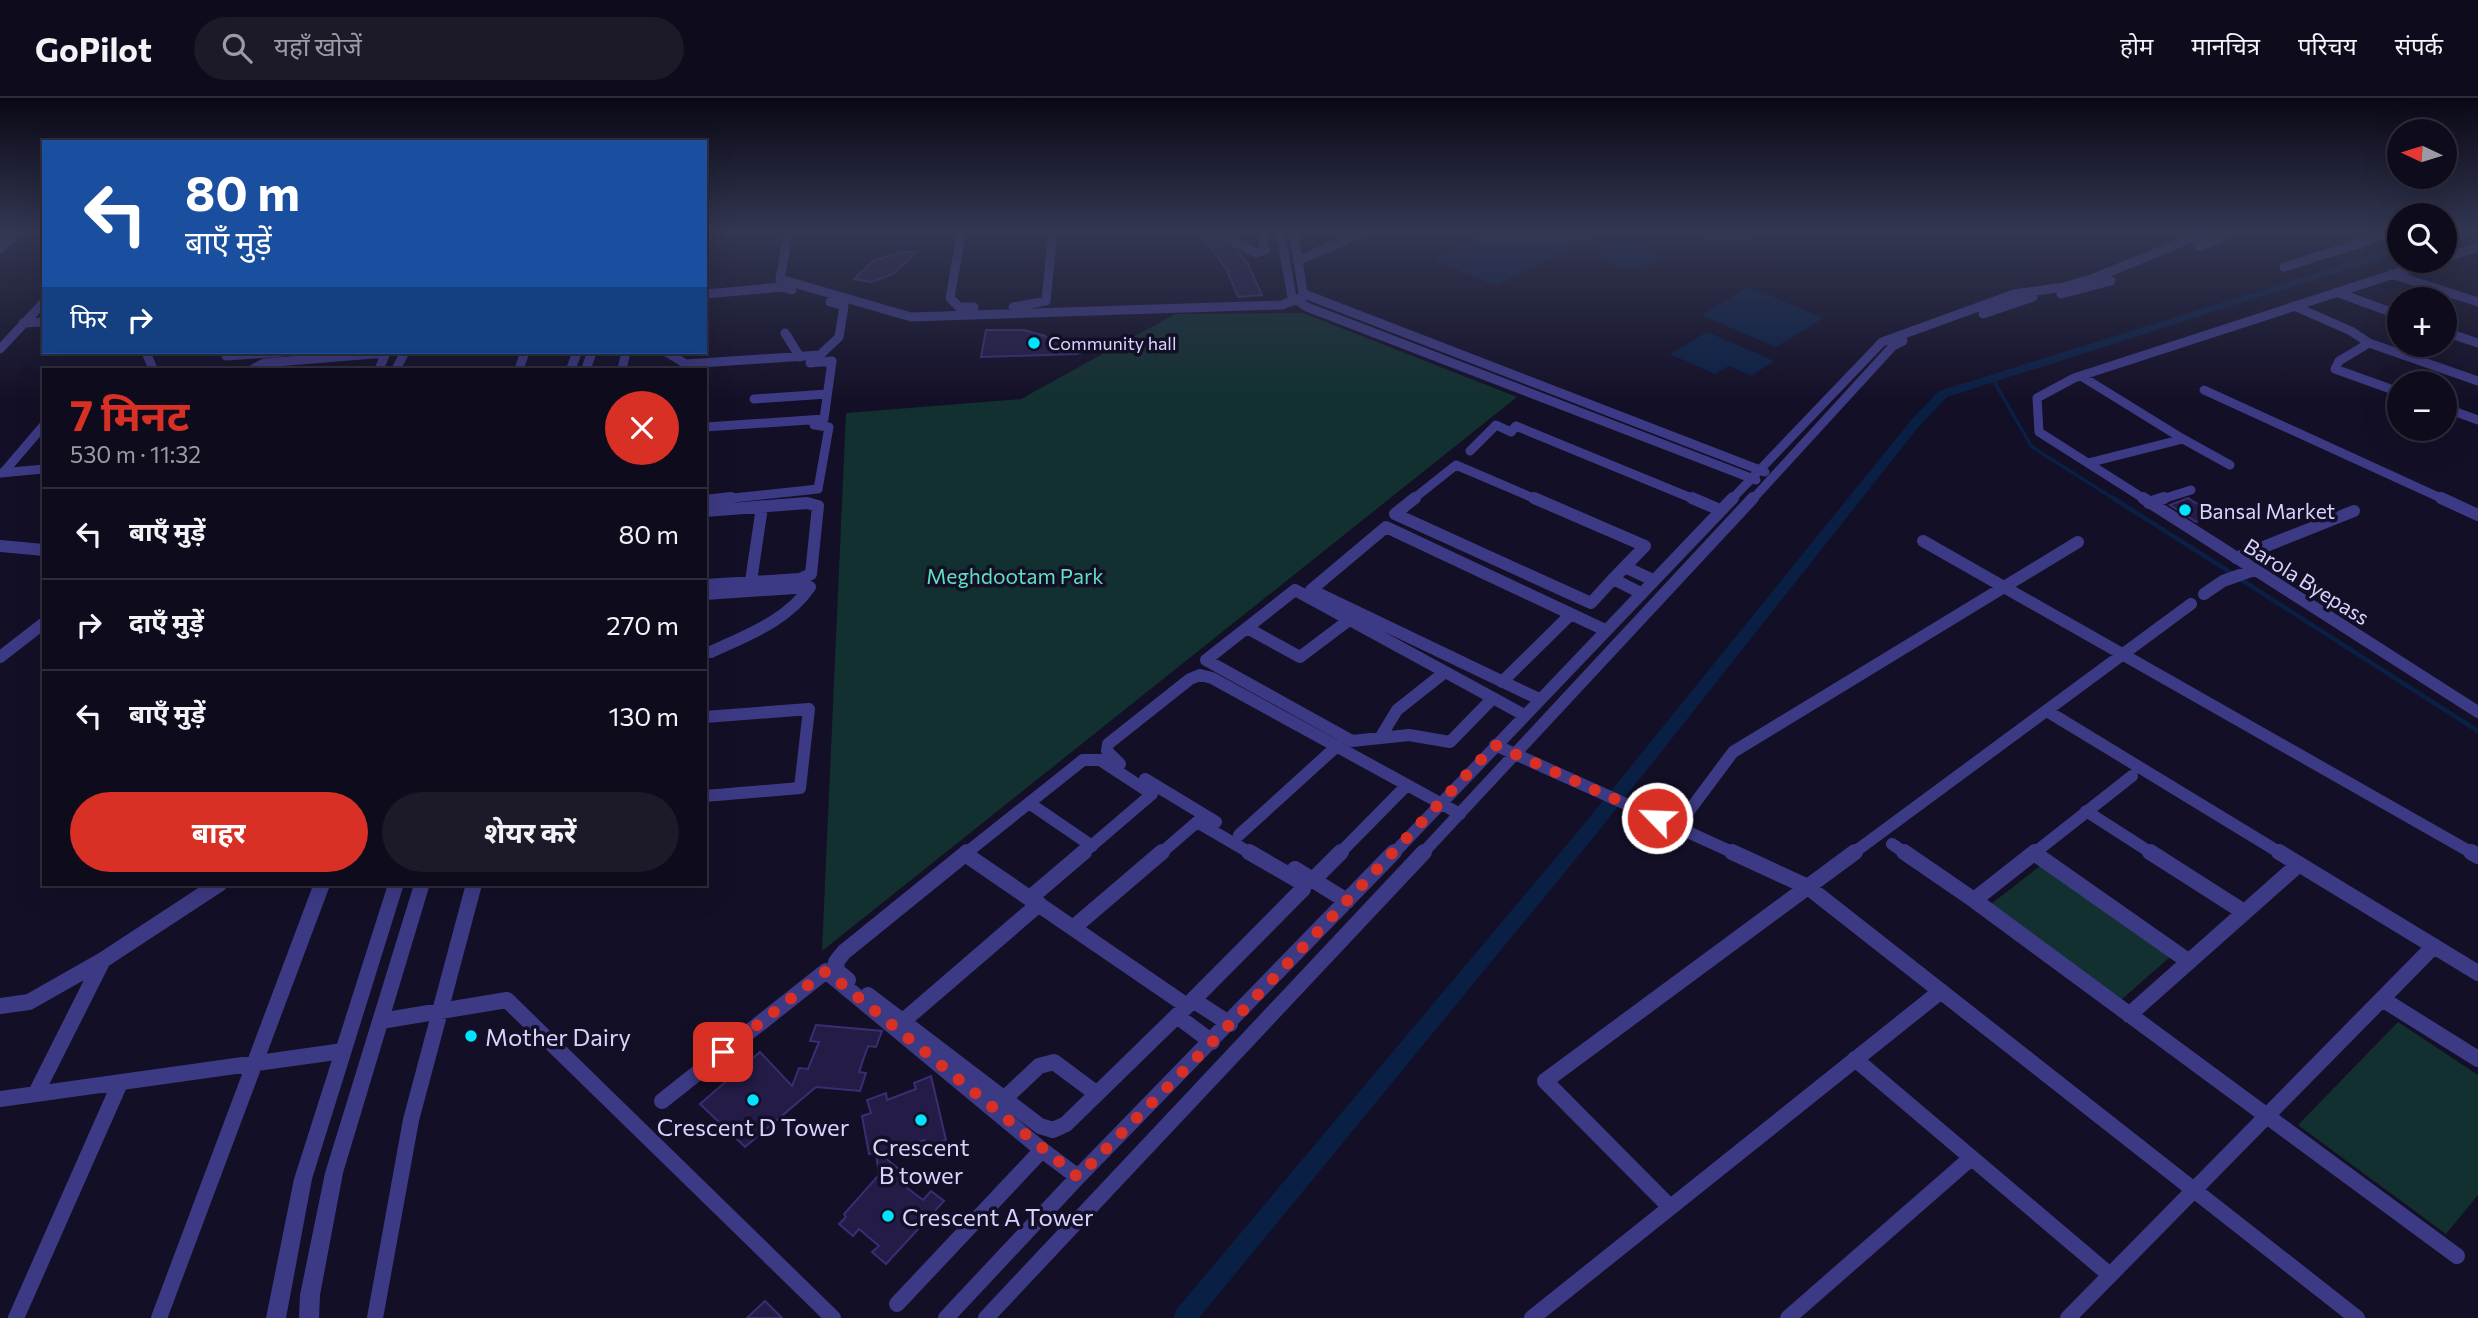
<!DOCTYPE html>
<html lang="hi">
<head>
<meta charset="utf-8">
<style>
  :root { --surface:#0e0b1c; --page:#1c1929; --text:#f1f3f6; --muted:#9b9ba3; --line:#2e2b3b; --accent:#d93025 }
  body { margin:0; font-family:Commissioner,"Noto Sans Devanagari",sans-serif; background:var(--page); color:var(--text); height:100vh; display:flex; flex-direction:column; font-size:26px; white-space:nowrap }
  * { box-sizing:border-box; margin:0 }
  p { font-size:23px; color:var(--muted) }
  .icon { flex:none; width:38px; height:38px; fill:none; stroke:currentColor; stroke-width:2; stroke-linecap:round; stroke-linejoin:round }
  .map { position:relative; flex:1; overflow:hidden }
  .sheet { position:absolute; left:42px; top:270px; width:665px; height:518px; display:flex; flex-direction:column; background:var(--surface); border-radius:0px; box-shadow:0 7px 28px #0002,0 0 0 2px var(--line) }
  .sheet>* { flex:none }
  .top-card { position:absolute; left:42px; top:42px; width:665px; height:214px; border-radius:0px; box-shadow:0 7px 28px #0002,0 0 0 2px var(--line); background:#1a4fa0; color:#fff; overflow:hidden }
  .needle { width:46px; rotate:274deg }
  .fabs { position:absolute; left:2387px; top:21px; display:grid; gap:14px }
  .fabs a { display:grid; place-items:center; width:70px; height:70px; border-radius:50%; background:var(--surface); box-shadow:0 7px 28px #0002,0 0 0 2px var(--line); font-size:35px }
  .pin { position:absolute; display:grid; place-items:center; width:60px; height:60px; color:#fff; margin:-30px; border-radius:14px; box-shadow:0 4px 10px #0006 }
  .me { position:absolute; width:77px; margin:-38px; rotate:294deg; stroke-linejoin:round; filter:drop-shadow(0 0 5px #0008) }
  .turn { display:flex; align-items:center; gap:24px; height:147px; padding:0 28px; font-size:32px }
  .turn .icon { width:91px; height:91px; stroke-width:2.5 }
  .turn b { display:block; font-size:49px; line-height:60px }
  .then { display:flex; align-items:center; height:66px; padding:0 28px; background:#0003; gap:14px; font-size:26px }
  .round { display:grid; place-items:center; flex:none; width:74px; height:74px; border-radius:37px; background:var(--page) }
  .overview { display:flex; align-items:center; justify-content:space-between; height:119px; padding:0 28px }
  h1 { font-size:42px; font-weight:700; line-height:52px; color:var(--accent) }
  .action { display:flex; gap:14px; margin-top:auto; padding:14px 28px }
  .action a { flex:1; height:80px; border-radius:42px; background:var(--accent); color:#fff; font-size:28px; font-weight:700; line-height:80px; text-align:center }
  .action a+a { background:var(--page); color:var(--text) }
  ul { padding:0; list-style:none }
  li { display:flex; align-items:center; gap:21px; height:91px; padding:0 28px; border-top:2px solid var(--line) }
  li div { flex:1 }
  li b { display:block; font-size:26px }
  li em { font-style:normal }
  header { display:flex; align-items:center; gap:42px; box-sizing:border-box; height:98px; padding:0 35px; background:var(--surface); border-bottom:2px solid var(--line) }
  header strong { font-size:33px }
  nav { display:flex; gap:38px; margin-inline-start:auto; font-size:24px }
  .search { width:490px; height:63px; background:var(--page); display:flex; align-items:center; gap:18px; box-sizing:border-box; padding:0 24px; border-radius:38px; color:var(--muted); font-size:26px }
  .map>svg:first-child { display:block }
  .green { fill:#12302f }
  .water { fill:#0a1f44 }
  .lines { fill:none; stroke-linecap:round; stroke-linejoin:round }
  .stream-far1 { stroke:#0a1f44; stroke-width:3.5 }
  .stream { stroke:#0a1f44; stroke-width:4.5 }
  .canal { fill:#0a1f44; fill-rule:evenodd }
  .building { fill:#241b47; stroke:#3b2d73; stroke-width:2 }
  .minor-far2 { stroke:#3d3a85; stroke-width:9 }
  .minor-far1 { stroke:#3d3a85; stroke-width:12 }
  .minor { stroke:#3d3a85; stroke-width:16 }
  .tertiary { fill:#3d3a85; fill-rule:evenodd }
  .route { stroke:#d93025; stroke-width:12; stroke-dasharray:0 21.6 }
  .poi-dot { fill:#00e5ff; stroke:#130f26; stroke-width:2.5 }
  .labels { text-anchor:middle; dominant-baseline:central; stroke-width:7; stroke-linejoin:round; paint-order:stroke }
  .far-poi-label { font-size:18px; fill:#d9d4ff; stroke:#130f26; text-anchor:start }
  .poi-label { font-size:21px; fill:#d9d4ff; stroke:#130f26; text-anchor:start }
  .park-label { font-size:21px; fill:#5fe0c0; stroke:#130f26 }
  .street-label { font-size:21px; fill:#d9d4ff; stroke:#130f26 }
  .near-poi-label { font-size:24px; fill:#d9d4ff; stroke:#130f26; text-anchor:start }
</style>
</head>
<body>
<header>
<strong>GoPilot</strong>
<div class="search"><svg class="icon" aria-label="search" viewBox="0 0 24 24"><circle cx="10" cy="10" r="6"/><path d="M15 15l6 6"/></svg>यहाँ खोजें</div>
<nav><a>होम</a><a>मानचित्र</a><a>परिचय</a><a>संपर्क</a></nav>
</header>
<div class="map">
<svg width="2478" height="1220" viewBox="0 0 2478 1220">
  <rect width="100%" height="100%" fill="#130f26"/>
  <path class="green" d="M1303 215 1517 299 822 853 846 315 1021 301 1175 216Z
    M2040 768 2170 859 2121 902 1991 806Z
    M2398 924 2478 977V1097L2446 1136 2298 1027Z"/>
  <path class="water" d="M1497 132H1608L1494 188 1434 161Z
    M1683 132H1767L1732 151Z
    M1626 143 1648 148 1658 158 1656 163C1641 174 1608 173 1598 155L1606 146Z
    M1749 189 1824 220 1776 249 1701 217Z
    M1707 234 1774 263 1751 278 1729 268 1715 276 1670 256Z"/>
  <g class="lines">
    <path class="stream-far1" d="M1993 282 2032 349 2116 402"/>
    <path class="stream" d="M2113 400 2233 476
      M2240 481 2478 633"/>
    <path class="canal" d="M2454 132H2468L2445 141V135Z
      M2399 149V155L1947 299 1920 327 1597 735 1199 1220H1173L1176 1212 1585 725 1912 321 1939 293Z"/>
  </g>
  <path class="building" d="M1198 132H1220L1248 166 1262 197 1238 199 1227 172Z
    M901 154H916L893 176 872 184 854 181 873 163Z
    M986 232H1024L1045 238 1050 243H1082L1087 247 1085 253 1077 256 981 259Z
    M2188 400 2215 417 2196 424 2170 407Z
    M816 927 882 933 876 949 868 948 859 974 866 975 860 993 816 989 745 1049 700 1006 760 954 792 988 799 970 808 971 819 944 810 943Z
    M931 978 946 1042 926 1047 925 1042 895 1050 896 1056 884 1059 909 1079 902 1086 923 1102 931 1093 944 1103 886 1166 872 1154 879 1148 859 1131 853 1138 839 1126 846 1119 844 1116 879 1077 876 1054 869 1056 862 1018 871 1015 867 1002 886 995 887 1002 916 991 914 985Z
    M765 1203 782 1220H747Z"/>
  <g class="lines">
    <path class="minor-far2" d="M789 132 780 181 911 219 1282 207 1307 197
      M962 132 950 200 959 209H974
      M1233 132 1237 145 1256 155 1265 152 1261 132
      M1280 132 1292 199 1307 209 1756 382
      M1293 132 1303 194 1307 197 1765 374
      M2199 148 2218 141 2229 132
      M0 151 19 132
      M2445 160 2478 149
      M1299 162 1370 132
      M2284 169 2399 133
      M2391 176 2478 204
      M2336 194 2399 217
      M705 196 783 189 792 192
      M2061 196 2111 183
      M2294 208 2351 233 2369 245 2478 283
      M1013 209 1046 203 1053 132
      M1983 216 2033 199
      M23 225 44 224
      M2445 234 2478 245
      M785 235 800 259
      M2369 245 2339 263 2335 271 2399 294
      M0 251 44 204
      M146 254 153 271
      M666 254 686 266 820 257 839 239 844 208 830 204
      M226 258 283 254
      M253 271 264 265 386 255 379 271
      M396 271 405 254
      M519 271 525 254
      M622 271 626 254
      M2081 278 2183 341 2088 365
      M2204 292 2445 402
      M754 301 827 296
      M2445 310 2478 322
      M705 329 824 321 832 263 810 265
      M2183 341 2230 367
      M1470 353 1496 327 1511 334 1516 328 1696 402
      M0 375 44 371
      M3 375 44 327
      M714 402 818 391 829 329 814 327
      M1412 402 1456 367 1538 402
      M1731 402 1882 244 2014 196 2064 189 2094 180 2212 132
      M1752 402 1893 248 1903 243
      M2146 402 2039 334 2037 300 2074 280 2434 163
      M2159 402 2191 392"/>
    <path class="minor-far1" d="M1415 400 1395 416 1591 505 1613 481
      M1534 400 1645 448 1613 481
      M1692 400 1720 412
      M2143 400 2478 614
      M2441 400 2478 417
      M705 403 731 400
      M2149 405 2164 400
      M705 413 807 405 818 408 811 476 800 481 705 487
      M1923 443 2474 756
      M0 448 44 452
      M2236 460 2354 413
      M1625 469 1653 482
      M1613 481 1641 495
      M751 483 762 409
      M1295 492 1493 600 1450 644 1409 637 1352 643 1206 562Z
      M705 496 810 489C787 523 747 537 711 554H705
      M2204 496 2223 483 2254 472
      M1247 530 1300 559 1349 522
      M0 559 44 525
      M1502 584 1570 517
      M1493 600 1524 617
      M1539 601 1311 492 1386 429 1605 532
      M2047 613 2282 756
      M705 619 809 611 800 690 705 698
      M1380 640 1397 612 1445 574
      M1495 647 1657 720
      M1120 666 1107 653 1108 646 1190 581 1200 577 1212 580 1460 716
      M1145 681 1216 724
      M1029 705 1092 748
      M2086 713 2153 756
      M1239 737 1337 648
      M1892 746 1907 756
      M965 756 1083 662H1100L1152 696 1082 756
      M1160 756 1197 724 1252 756
      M1339 756 1407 687
      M1393 756 1733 400
      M1422 756 1753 400
      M1736 756 1677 729 1733 654 2078 444
      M1852 756 2191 506
      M2033 756 2132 678"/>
    <path class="minor" d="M967 754 965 756 1073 830
      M1732 754 1808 789 2357 1220
      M1904 754 1974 802 2457 1158
      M2150 754 2244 814
      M2279 754 2478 875
      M2471 754 2478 758
      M2034 755 2188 863
      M1295 771 1347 803
      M1313 782 1341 754
      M1030 800 1084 754
      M1974 802 2035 754
      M1073 830 1187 908 1303 791 1301 784 1249 754
      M1073 830 1162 754
      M103 862 219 786
      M848 882 837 873 836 864 844 854 965 756
      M868 897 1040 1028 1053 1032 1066 1026 1187 908
      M2382 901 2478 961
      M1193 902 1230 926
      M0 908 29 904 103 862 36 995
      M2129 917 2299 766
      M1177 918 1212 944
      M381 923 507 902 833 1220
      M902 924 1039 806
      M1855 961 2110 1177
      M0 1001 343 953
      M1004 1001 1039 968 1054 964 1097 996
      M662 1003 826 873 1042 1052 897 1206
      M1042 1052 1078 1079
      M1669 1108 1545 983 1855 754
      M16 1220 120 985
      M159 1220 322 786
      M375 1220 411 1022 474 786
      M946 1220 1078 1079 1394 754
      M986 1220 1424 754
      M1532 1220 1941 893
      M1788 1220 1971 1060
      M2068 1220 2434 848"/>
    <path class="tertiary" d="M572 254H582L576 271H566Z
      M587 254H597L591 271H581Z
      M388 786H404L312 1081 286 1220H266L294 1081Z
      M414 786H430L343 1075 320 1197 319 1220H299L300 1197 325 1075Z"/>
  </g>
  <linearGradient id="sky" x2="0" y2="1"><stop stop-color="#0a0815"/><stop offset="0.44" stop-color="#333752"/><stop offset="1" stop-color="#333752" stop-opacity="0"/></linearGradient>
  <rect width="2478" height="303" fill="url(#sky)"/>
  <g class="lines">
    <path class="route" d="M723 954 826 873 1078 1079 1230 926 1495 647 1657 720"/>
  </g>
  <g class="poi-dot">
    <circle cx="1034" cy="245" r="7"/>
    <circle cx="2185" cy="412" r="7"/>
    <circle cx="471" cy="938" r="7"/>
    <circle cx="753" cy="1002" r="7"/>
    <circle cx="921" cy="1022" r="7"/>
    <circle cx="888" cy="1118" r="7"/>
  </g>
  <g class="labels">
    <g class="far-poi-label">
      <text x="1048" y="245">Community hall</text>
    </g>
    <g class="poi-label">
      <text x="2199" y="412">Bansal Market</text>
    </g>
    <g class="park-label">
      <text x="1015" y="477">Meghdootam Park</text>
    </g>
    <g class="street-label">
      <text transform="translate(2307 483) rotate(32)">Barola Byepass</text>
    </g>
    <g class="near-poi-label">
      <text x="485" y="938">Mother Dairy</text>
      <text x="753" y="1028" text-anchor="middle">Crescent D Tower</text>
      <text x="921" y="1048" text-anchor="middle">Crescent<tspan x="921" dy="28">B tower</tspan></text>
      <text x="902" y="1118">Crescent A Tower</text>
    </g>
  </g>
</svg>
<div class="fabs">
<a><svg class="needle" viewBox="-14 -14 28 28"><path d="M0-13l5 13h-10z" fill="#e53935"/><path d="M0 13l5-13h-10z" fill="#9b9ba3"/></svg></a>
<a><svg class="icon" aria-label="search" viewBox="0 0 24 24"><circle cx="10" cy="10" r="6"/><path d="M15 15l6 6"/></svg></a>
<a>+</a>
<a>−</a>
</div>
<div class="pin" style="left:723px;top:954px;background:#d93025"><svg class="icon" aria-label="arrive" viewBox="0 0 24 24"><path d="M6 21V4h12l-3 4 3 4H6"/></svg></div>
<svg class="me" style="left:1657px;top:720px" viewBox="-20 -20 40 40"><circle r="17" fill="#d93025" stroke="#fff" stroke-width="3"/><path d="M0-11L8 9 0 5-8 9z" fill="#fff"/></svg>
<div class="top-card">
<div class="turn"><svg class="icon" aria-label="left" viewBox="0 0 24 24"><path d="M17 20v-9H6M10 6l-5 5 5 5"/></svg><div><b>80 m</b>बाएँ मुड़ें</div></div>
<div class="then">फिर<svg class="icon" aria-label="right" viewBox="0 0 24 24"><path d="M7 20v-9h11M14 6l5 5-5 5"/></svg></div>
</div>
<section class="sheet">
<div class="overview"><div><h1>7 मिनट</h1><p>530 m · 11:32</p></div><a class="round" style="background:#d93025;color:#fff"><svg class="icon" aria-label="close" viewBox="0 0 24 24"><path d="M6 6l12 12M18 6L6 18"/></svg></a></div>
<ul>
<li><svg class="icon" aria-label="left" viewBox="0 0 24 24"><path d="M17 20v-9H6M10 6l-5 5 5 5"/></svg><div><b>बाएँ मुड़ें</b></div><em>80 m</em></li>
<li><svg class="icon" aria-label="right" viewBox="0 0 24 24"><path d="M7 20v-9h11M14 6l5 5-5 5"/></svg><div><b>दाएँ मुड़ें</b></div><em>270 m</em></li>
<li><svg class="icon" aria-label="left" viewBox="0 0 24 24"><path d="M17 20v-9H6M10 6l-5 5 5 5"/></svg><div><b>बाएँ मुड़ें</b></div><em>130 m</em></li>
</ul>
<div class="action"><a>बाहर</a><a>शेयर करें</a></div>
</section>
</div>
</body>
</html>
